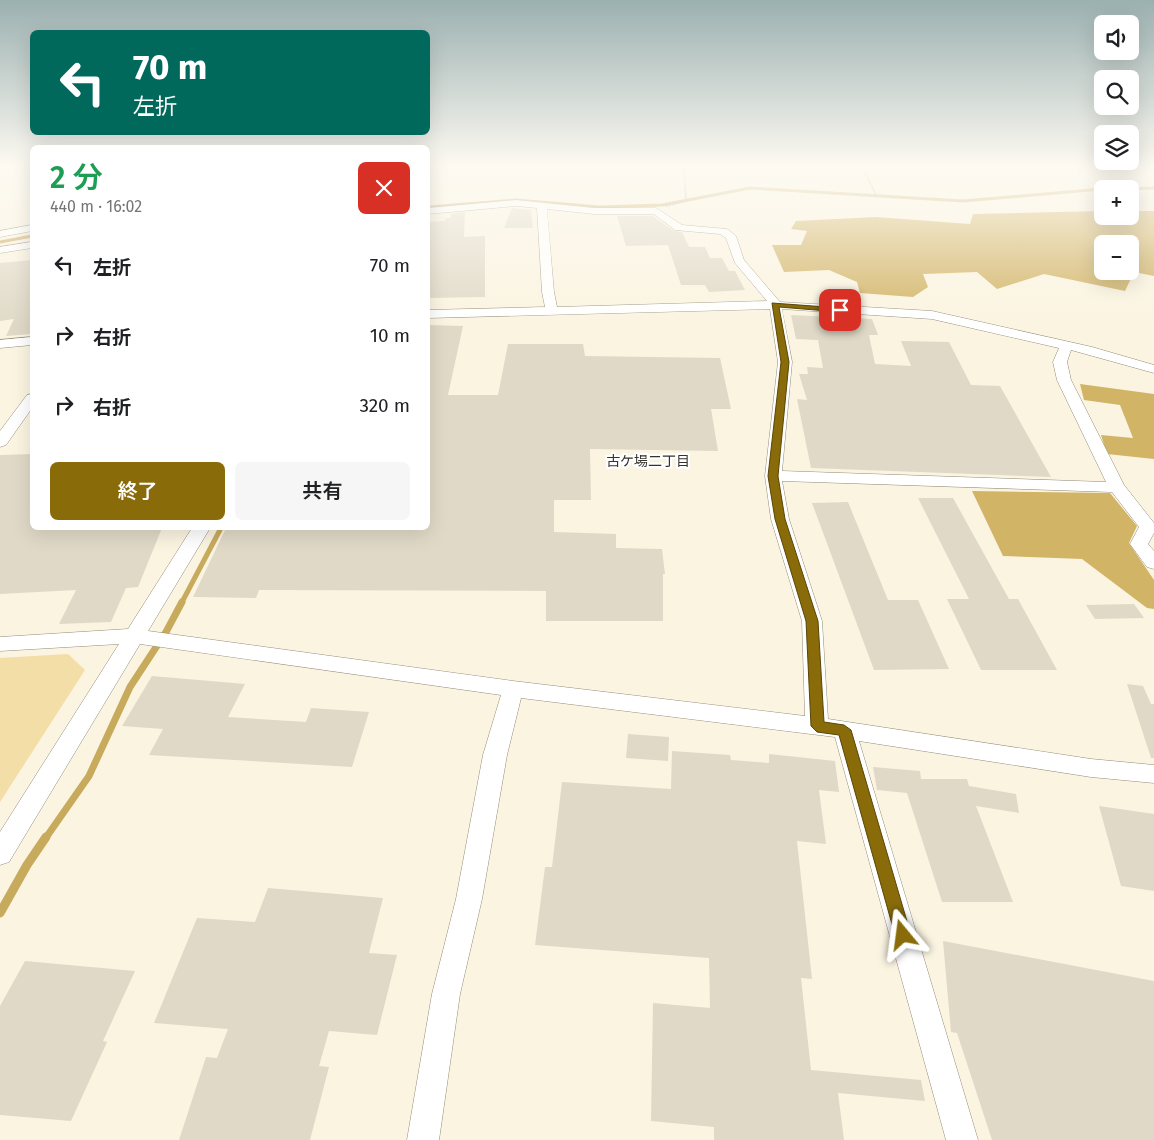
<!DOCTYPE html>
<html lang="ja">
<head>
<meta charset="utf-8">
<style>
  :root { --surface:#fff; --page:#f6f6f6; --text:#202124; --muted:#757577; --accent:#896b0a }
  body { margin:0; font-family:"Fira Sans","Noto Sans JP",sans-serif; background:var(--page); color:var(--text); height:100vh; display:flex; flex-direction:column; font-size:19px; white-space:nowrap }
  * { box-sizing:border-box; margin:0 }
  p { font-size:16px; color:var(--muted) }
  .icon { flex:none; width:28px; height:28px; fill:none; stroke:currentColor; stroke-width:2; stroke-linecap:round; stroke-linejoin:round }
  .map { position:relative; flex:1; overflow:hidden }
  .details { position:absolute; left:30px; top:145px; width:400px; height:385px; display:flex; flex-direction:column; background:var(--surface); border-radius:8px; box-shadow:0 5px 20px #0002 }
  .details>* { flex:none }
  .banner { position:absolute; left:30px; top:30px; width:400px; height:105px; border-radius:8px; box-shadow:0 5px 20px #0002; background:#00695c; color:#fff; overflow:hidden }
  .buttons { position:absolute; left:1094px; top:15px; display:grid; gap:10px }
  .buttons a { display:grid; place-items:center; width:45px; height:45px; border-radius:8px; background:var(--surface); box-shadow:0 5px 20px #0002; font-size:25px }
  .pin { position:absolute; display:grid; place-items:center; width:42px; height:42px; color:#fff; margin:-21px; border-radius:10px; box-shadow:0 2px 8px #0006 }
  .me { position:absolute; width:55px; margin:-28px; rotate:344deg; stroke-linejoin:round; filter:drop-shadow(0 0 4px #0008) }
  .turn { display:flex; align-items:center; gap:18px; height:105px; padding:0 20px; font-size:22px }
  .turn .icon { width:65px; height:65px; stroke-width:2.5 }
  .turn b { display:block; font-size:35px; line-height:42px }
  .round { display:grid; place-items:center; flex:none; width:52px; height:52px; border-radius:8px; background:var(--page) }
  .overview { display:flex; align-items:center; justify-content:space-between; height:85px; padding:0 20px }
  h1 { font-size:30px; font-weight:600; line-height:38px; color:#1e9e55 }
  .button { display:flex; gap:10px; margin-top:auto; padding:10px 20px }
  .button a { flex:1; height:58px; border-radius:8px; background:var(--accent); color:#fff; font-size:20px; font-weight:600; line-height:58px; text-align:center }
  .button a+a { background:var(--page); color:var(--text) }
  ul { padding:0; list-style:none }
  li { display:flex; align-items:center; gap:15px; height:70px; padding:0 20px }
  li div { flex:1 }
  li b { display:block; font-size:19px }
  li em { font-style:normal }
  .map>svg:first-child { display:block }
  .green { fill:#f4dea7 }
  .forest { fill:#d2b467; fill-rule:evenodd }
  .lines { fill:none; stroke-linecap:round; stroke-linejoin:round }
  .stream-far3 { stroke:#c8aa5d; stroke-width:3 }
  .stream-far2 { stroke:#c8aa5d; stroke-width:5 }
  .stream-far1 { stroke:#c8aa5d; stroke-width:7 }
  .stream { stroke:#c8aa5d; stroke-width:9 }
  .building { fill:#e0d9c7 }
  .minor-casing { stroke:#938c7b; stroke-width:1 }
  .path { stroke:#afaa9b; stroke-width:2; stroke-dasharray:2 1; stroke-linecap:butt }
  .minor { fill:#fff; fill-rule:evenodd }
  .route { fill:#896b0a; stroke:#594606 }
  .labels { text-anchor:middle; dominant-baseline:central; stroke-width:4.5; stroke-linejoin:round; paint-order:stroke }
  .neighbourhood-label { font-size:14px; fill:#35332b; stroke:#fff }
</style>
</head>
<body>
<div class="map">
<svg width="1154" height="1140" viewBox="0 0 1154 1140">
  <rect width="100%" height="100%" fill="#fbf4e1"/>
  <path class="green" d="M68 654 85 670 0 802V658Z"/>
  <path class="forest" d="M1102 211V216H1130V211H1154V276L1134 272 1125 291 1044 274 997 289 977 272 923 274 928 287 913 297 860 293 857 282 829 270 784 272 772 245H801L807 231 791 229 796 221 876 217 970 224 973 214ZM1102 244H1130V271H1102Z
    M1080 384 1154 394V459L1107 454 1101 435 1133 438 1120 405 1084 400Z
    M972 491 1110 493 1137 526 1129 543 1154 580V609L1147 608 1082 559 1003 556Z"/>
  <g class="lines">
    <path class="stream-far3" d="M1125 189 1154 188
      M428 207 516 200 600 207 662 205 750 188 963 201 1102 189
      M0 242 32 236"/>
    <path class="stream-far2" d="M181 604 221 528"/>
    <path class="stream-far1" d="M45 839 89 776 130 687 166 632 182 602"/>
    <path class="stream" d="M0 913 27 865 46 837"/>
  </g>
  <path class="building" d="M512 208 531 210 533 228H504Z
    M465 212 464 237 485 236V297L428 298V222L445 221 446 218H451V214Z
    M617 216H653L674 231 682 232 689 247H705L710 258H722L729 271H735L745 290 709 292 705 285H681L668 245 626 246Z
    M32 260V334L6 336 14 319 0 321V263Z
    M791 315 872 319 878 335H869L875 364 911 366 901 341 949 342 971 385 1000 386 1051 477 811 468 797 399 807 400 799 374H808L807 367 823 368 818 340 796 339Z
    M428 325 463 326 448 395H498L508 344H583L585 356 720 358 731 409H711L718 451 590 449 591 500H554V532L616 534V548L662 549 665 574H663V621H546V591L259 590 256 598 193 597 226 528H428Z
    M32 454V528H162L138 587 126 588 111 622 59 624 76 590 0 594V455Z
    M918 498H953L1009 599H1018L1057 670H981L947 599H969Z
    M848 502 888 600H918L949 669 874 670 812 503Z
    M1134 604 1144 618 1095 619 1086 605Z
    M152 676 245 684 228 717 306 722 311 708 369 712 352 767 149 755 163 729 122 726Z
    M1127 684 1143 686 1151 704H1154V758H1151Z
    M628 734 669 737 668 761 626 758Z
    M672 751 730 755 731 760 769 763V754L835 761 839 792 819 790 826 844 797 841 812 979 801 978 811 1070 921 1080 925 1101 838 1093 844 1140H714V1127L651 1121 653 1003 710 1008 709 958 535 945 545 867H552L562 782 671 789Z
    M873 767 920 771 921 779H967L969 786 1016 794 1019 813 976 806 1013 902H942L907 793 877 790Z
    M1099 806 1154 814V891L1121 886Z
    M268 888 383 898 369 953 397 955 377 1035 329 1031 319 1066 329 1067 310 1140H179L206 1057 217 1058 228 1029 154 1023 197 918 255 922Z
    M943 941 1154 981V1140H992L957 1033 951 1032Z
    M25 961 135 971 103 1041 107 1042 71 1121 0 1115V1006Z"/>
  <g class="lines">
    <defs>
      <path id="minor" d="M516 200 594 208H656L682 225 727 229 736 236 744 260 780 302 932 311 1092 347 1154 365V373L1071 350 1067 362 1071 380 1124 485 1154 523V533L1148 544 1154 551V569L1147 567 1130 544 1139 527 1112 492 782 481 789 519 822 621 828 719 1091 759 1154 765V783L1091 777 859 741 978 1140H946L835 737 521 698 507 755 482 899 460 994 439 1140H407L432 994 456 899 483 755 501 695 140 644 9 862 0 865V832L119 644 0 651V637L128 629 192 528H210L148 631 513 681 805 716 802 621 771 519 765 476 778 362 770 309 428 318V310L545 307 542 292 537 208 516 206 428 214V208ZM547 209 594 214H654L675 230 720 234 726 238 735 263 767 301 557 307 554 292ZM782 309 932 319 1059 348 1053 362 1057 380 1106 482 782 471 792 362Z
        M32 225V231L0 237V231Z
        M32 242V248L0 253V247Z
        M32 337V345L0 348V340Z
        M32 394V408L6 445 0 447V431L27 395Z"/>
    </defs>
    <use href="#minor" class="minor-casing"/>
    <path class="path" d="M862 166 877 197
      M666 206 686 201 684 166"/>
    <use href="#minor" class="minor"/>
  </g>
  <linearGradient id="sky" x2="0" y2="1"><stop stop-color="#9bb0b0"/><stop offset="0.51" stop-color="#fdfaf2"/><stop offset="1" stop-color="#fdfaf2" stop-opacity="0"/></linearGradient>
  <rect width="1154" height="326" fill="url(#sky)"/>
  <path class="route" d="M772 303 840 308 844 310 840 312 779 307 789 362 778 476 785 519 818 621 824 722 844 725 851 730 911 935 909 941 903 943 897 941 895 935 839 735 817 732 811 726 806 621 775 519 768 476 781 362Z"/>
  <g class="labels">
    <g class="neighbourhood-label">
      <text x="648" y="461">古ケ場二丁目</text>
    </g>
  </g>
</svg>
<div class="buttons">
<a><svg class="icon" aria-label="sound" viewBox="0 0 24 24"><path d="M4 9h4l5-4v14l-5-4H4zM17 9q2 3 0 6"/></svg></a>
<a><svg class="icon" aria-label="search" viewBox="0 0 24 24"><circle cx="10" cy="10" r="6"/><path d="M15 15l6 6"/></svg></a>
<a><svg class="icon" aria-label="layers" viewBox="0 0 24 24"><path d="M12 4l9 5-9 5-9-5zM3 14l9 5 9-5"/></svg></a>
<a>+</a>
<a>−</a>
</div>
<div class="pin" style="left:840px;top:310px;background:#d93025"><svg class="icon" aria-label="arrive" viewBox="0 0 24 24"><path d="M6 21V4h12l-3 4 3 4H6"/></svg></div>
<svg class="me" style="left:903px;top:935px" viewBox="-20 -20 40 40"><path d="M0-17L14 15 0 8-14 15z" fill="#896b0a" stroke="#fff" stroke-width="4"/></svg>
<div class="banner">
<div class="turn"><svg class="icon" aria-label="left" viewBox="0 0 24 24"><path d="M17 20v-9H6M10 6l-5 5 5 5"/></svg><div><b>70 m</b>左折</div></div>
</div>
<section class="details">
<div class="overview"><div><h1>2 分</h1><p>440 m · 16:02</p></div><a class="round" style="background:#d93025;color:#fff"><svg class="icon" aria-label="close" viewBox="0 0 24 24"><path d="M6 6l12 12M18 6L6 18"/></svg></a></div>
<ul>
<li><svg class="icon" aria-label="left" viewBox="0 0 24 24"><path d="M17 20v-9H6M10 6l-5 5 5 5"/></svg><div><b>左折</b></div><em>70 m</em></li>
<li><svg class="icon" aria-label="right" viewBox="0 0 24 24"><path d="M7 20v-9h11M14 6l5 5-5 5"/></svg><div><b>右折</b></div><em>10 m</em></li>
<li><svg class="icon" aria-label="right" viewBox="0 0 24 24"><path d="M7 20v-9h11M14 6l5 5-5 5"/></svg><div><b>右折</b></div><em>320 m</em></li>
</ul>
<div class="button"><a>終了</a><a>共有</a></div>
</section>
</div>
</body>
</html>
